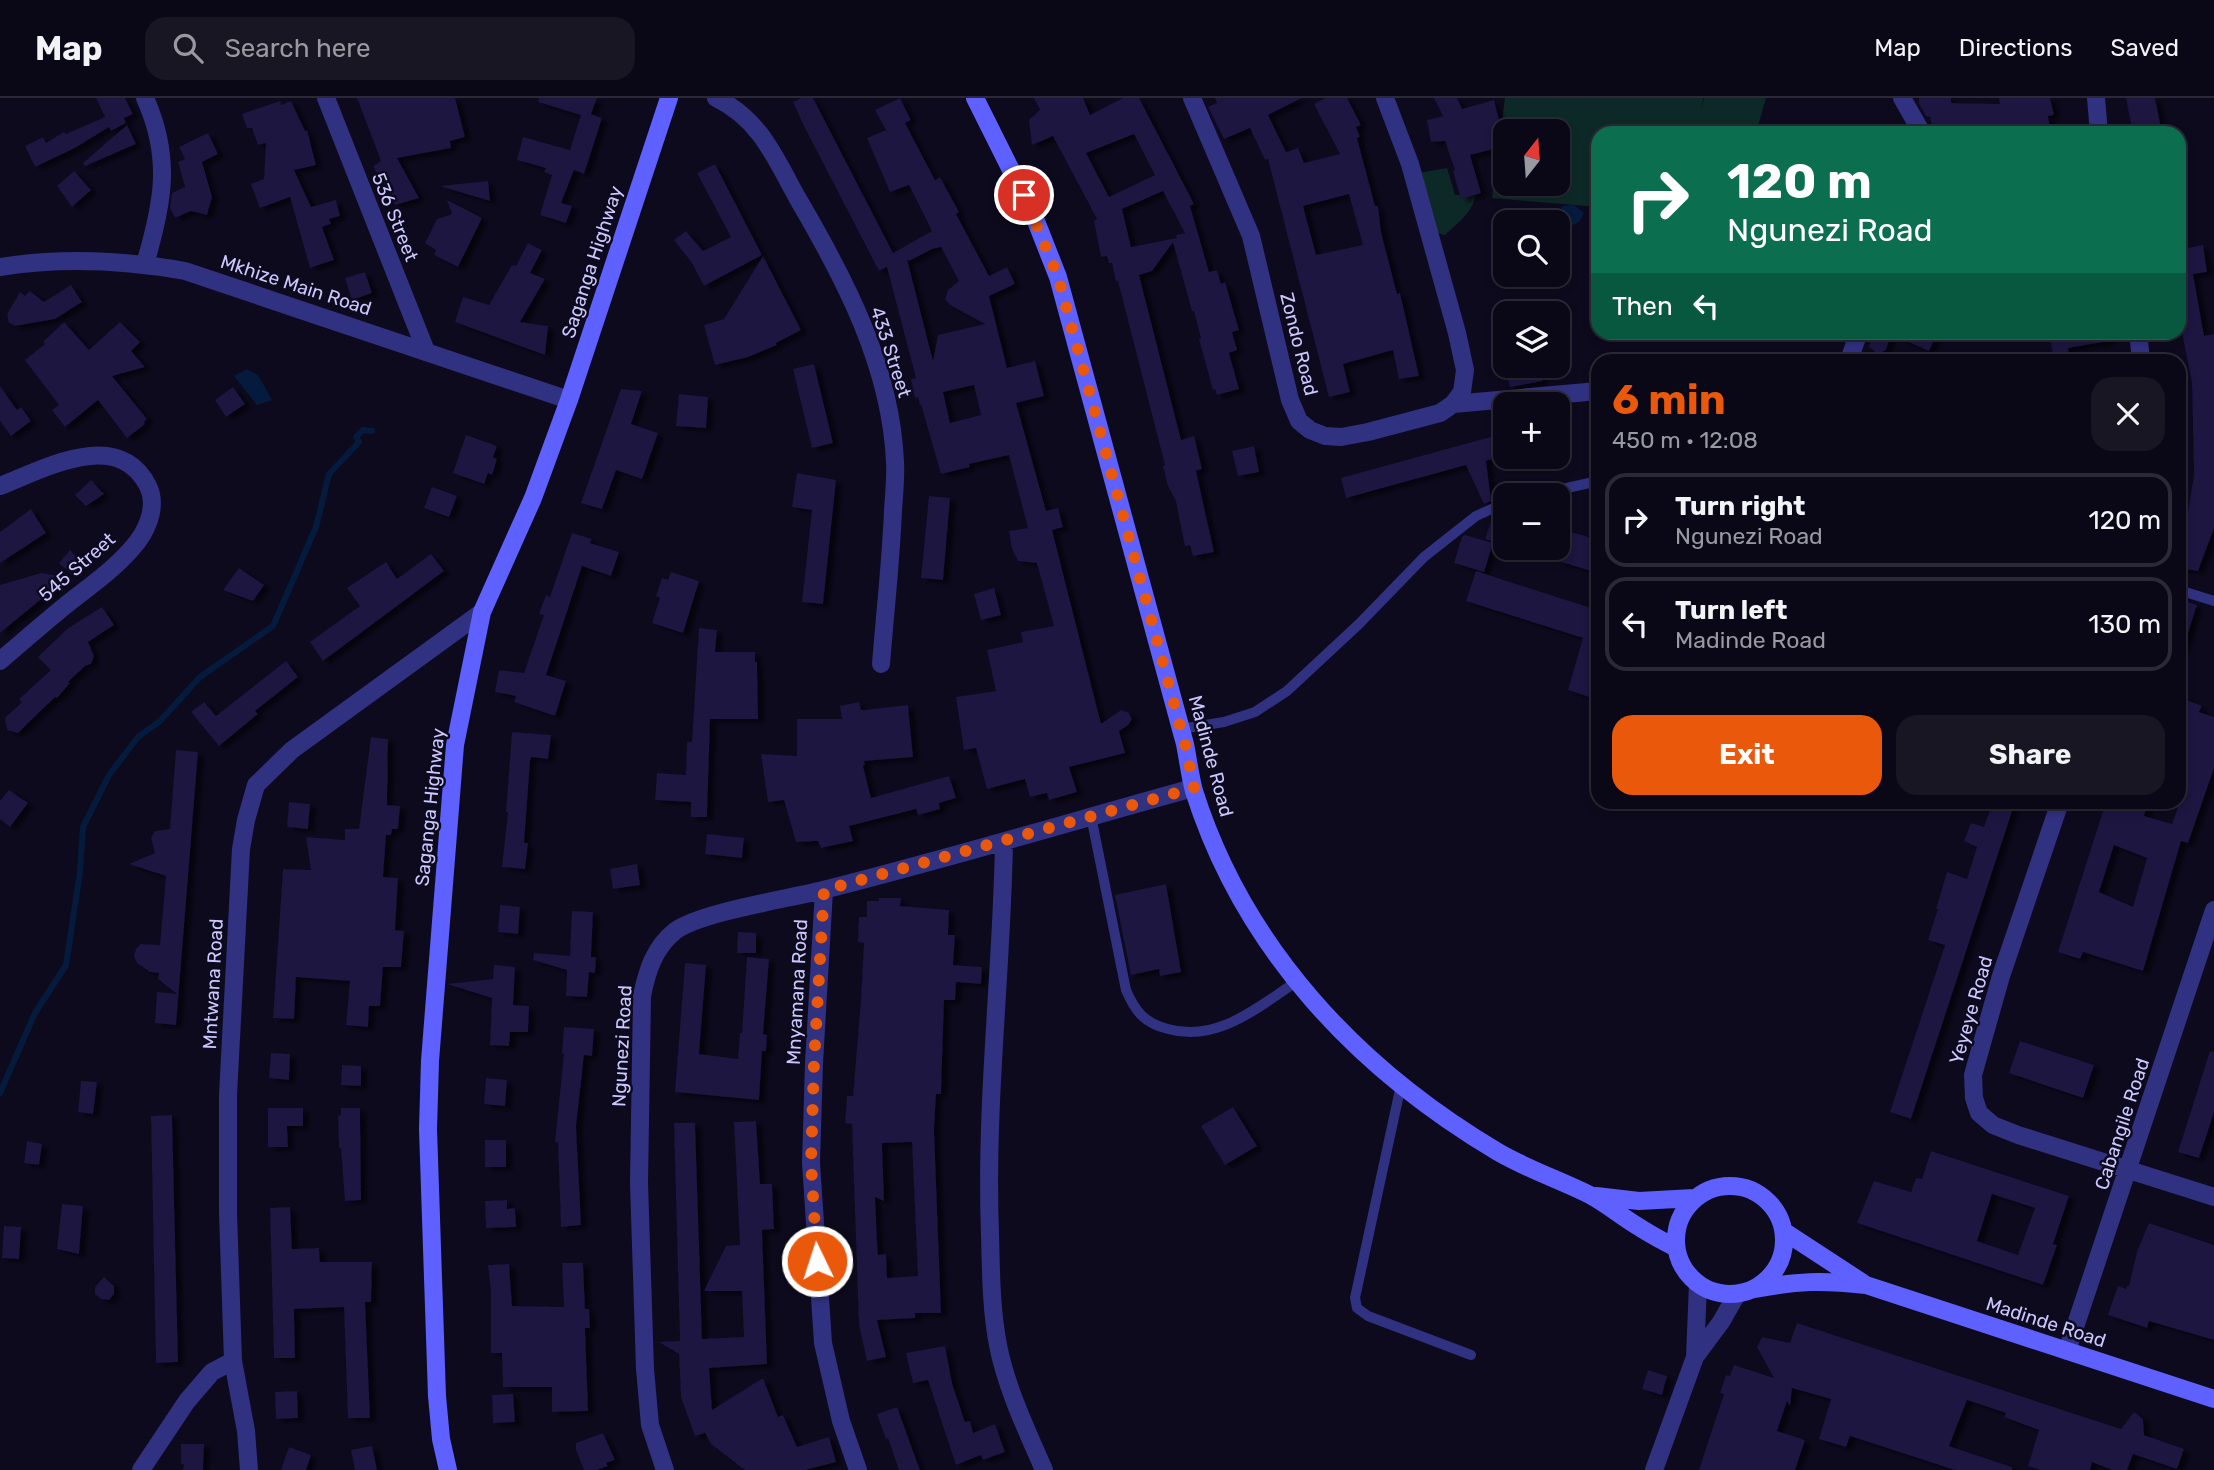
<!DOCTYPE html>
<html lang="en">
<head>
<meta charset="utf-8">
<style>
  :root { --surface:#0a0816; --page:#181623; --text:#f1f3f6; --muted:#999aa1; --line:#2a2935; --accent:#ea580c }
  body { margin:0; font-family:Rubik,sans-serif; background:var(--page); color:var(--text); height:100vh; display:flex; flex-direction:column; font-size:26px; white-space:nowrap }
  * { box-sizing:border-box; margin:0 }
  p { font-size:23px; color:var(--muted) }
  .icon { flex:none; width:38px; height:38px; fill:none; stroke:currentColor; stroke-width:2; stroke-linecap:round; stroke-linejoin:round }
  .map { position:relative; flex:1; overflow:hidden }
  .panel { position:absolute; left:1591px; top:256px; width:595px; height:455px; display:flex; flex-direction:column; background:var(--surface); border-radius:21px; box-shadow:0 4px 10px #0003,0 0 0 2px var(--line) }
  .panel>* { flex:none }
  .hud { position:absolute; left:1591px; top:28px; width:595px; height:214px; border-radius:21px; box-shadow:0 4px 10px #0003,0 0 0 2px var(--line); background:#0b6e4f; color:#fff; overflow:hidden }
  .needle { width:46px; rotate:17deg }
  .buttons { position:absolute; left:1493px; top:21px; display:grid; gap:14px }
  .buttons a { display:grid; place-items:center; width:77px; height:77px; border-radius:14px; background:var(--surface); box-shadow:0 4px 10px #0003,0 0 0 2px var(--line); font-size:35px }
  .pin { position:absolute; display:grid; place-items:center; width:60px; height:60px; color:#fff; margin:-30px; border:4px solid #fff; border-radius:50%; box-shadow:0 2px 7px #0007 }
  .me { position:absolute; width:77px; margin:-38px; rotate:356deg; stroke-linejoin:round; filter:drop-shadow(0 0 5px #0008) }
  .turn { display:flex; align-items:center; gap:24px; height:147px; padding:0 21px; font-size:32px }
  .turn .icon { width:91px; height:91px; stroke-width:2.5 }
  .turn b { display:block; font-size:49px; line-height:60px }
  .then { display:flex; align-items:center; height:66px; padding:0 21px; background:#0003; gap:14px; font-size:26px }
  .round { display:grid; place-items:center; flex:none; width:74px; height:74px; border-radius:21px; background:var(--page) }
  .head { display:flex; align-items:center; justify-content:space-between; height:119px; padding:0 21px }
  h1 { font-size:42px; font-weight:700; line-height:52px; color:var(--accent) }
  .button { display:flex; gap:14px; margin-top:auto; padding:14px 21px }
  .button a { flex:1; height:80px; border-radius:21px; background:var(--accent); color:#fff; font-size:28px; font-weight:700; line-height:80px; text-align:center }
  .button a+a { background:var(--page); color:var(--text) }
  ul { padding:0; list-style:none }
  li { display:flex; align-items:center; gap:21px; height:94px; margin:0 14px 10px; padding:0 7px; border:4px solid var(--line); border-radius:21px }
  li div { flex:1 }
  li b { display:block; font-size:26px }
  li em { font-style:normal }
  header { display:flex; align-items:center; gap:42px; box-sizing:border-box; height:98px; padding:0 35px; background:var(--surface); border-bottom:2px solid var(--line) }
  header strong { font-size:33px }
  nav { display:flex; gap:38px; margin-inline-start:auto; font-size:24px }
  .search { width:490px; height:63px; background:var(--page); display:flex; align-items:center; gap:18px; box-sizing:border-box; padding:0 24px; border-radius:21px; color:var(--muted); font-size:26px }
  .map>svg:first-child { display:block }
  .green { fill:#0d2927; fill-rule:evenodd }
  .water { fill:#051b3d }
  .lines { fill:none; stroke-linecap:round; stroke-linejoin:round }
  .stream { stroke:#051b3d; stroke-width:6 }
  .building { fill:#1c1441; fill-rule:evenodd; filter:url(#shadow) }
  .lane { stroke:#313182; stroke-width:10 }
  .street { stroke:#313182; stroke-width:18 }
  .secondary { stroke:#5e61ff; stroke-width:18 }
  .route { stroke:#ea580c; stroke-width:12; stroke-dasharray:0 21.6 }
  .labels { text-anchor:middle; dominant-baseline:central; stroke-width:5; stroke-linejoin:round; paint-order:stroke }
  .street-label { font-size:19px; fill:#cbc7ff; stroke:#0d0a1e }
</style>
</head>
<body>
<header>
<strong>Map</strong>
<div class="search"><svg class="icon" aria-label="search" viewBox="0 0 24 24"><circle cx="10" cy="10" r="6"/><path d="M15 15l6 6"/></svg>Search here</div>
<nav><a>Map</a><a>Directions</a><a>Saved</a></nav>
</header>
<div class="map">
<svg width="2214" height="1372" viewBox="0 0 2214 1372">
  <defs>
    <filter id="shadow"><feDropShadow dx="6" dy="3.5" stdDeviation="2" flood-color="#0009"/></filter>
  </defs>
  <rect width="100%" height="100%" fill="#0d0a1e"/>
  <path class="green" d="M1505 0H1703L1701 11 1704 0H1766L1756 35H1598V109L1492 100ZM1505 33H1558V86H1505Z
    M1447 70 1455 97 1476 96C1473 114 1458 125 1445 137L1433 134 1418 75Z"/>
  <path class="water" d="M1574 107 1584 115 1579 124 1569 129 1557 119 1562 108Z
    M247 271 258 277 272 302 257 307 234 278Z"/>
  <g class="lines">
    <path class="stream" d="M0 995 35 915 66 867 80 774 83 729 109 677 138 639 160 623 200 579 273 528 316 429 329 376 359 344 356 339 363 332 372 333"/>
  </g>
  <path class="building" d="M96 0H125L133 16 124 20 126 25 111 33 109 29 75 50 35 69 25 48 43 39 46 45 64 34 66 36 105 19Z
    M357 0H455L465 39 450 43 451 50 397 60 419 100 395 107 373 68 381 63Z
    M539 0H597L591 16 602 20 584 76 574 72 561 105 572 108 566 125 540 117 552 77 544 74 546 70 517 62 523 39 570 52 581 17 538 4Z
    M801 0H813L893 155 932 133 909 87 890 94 867 40 886 32 875 12 900 0 911 22 905 25 935 82 940 79 959 114 956 116 989 178 1007 169 1015 186 989 198 1007 270 1035 263 1044 298 1016 305 1046 413 1058 410 1063 429 1052 432 1101 626 1121 612 1129 615 1132 621 1128 627 1119 633 1125 655 1069 669 1077 694 1049 702 1047 695 1030 699 1025 681 987 691 976 650 964 652 956 599 996 593 987 552 1023 544 1021 534 1054 528 1037 465 1018 463 1012 451 1009 433 1028 430 1009 357 969 366 970 369 941 376 921 306 920 307 918 299 915 300 911 281 916 280 887 169 879 173 804 28 793 4ZM941 149 959 183 948 192 945 201 950 207 985 226 938 237 933 263 907 161 909 163 932 151ZM974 287 981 317 950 325 943 294Z
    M1034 0H1083L1090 17 1123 0H1139L1194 106 1190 108 1209 174 1217 172 1221 186 1225 184 1239 232 1232 234 1237 252 1229 255 1239 291 1217 297 1215 291 1213 292 1199 241 1201 240 1194 213H1192L1173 144 1152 173 1139 177 1181 342 1194 338 1202 371 1196 373 1214 454 1193 458 1190 447 1185 448 1176 403 1168 388 1163 368 1165 367 1118 183H1116L1112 165H1109L1107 158 1101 159 1094 123 1097 121 1053 38 1032 47 1029 22 1040 12ZM1134 36 1155 77 1109 99 1086 55ZM1163 93 1185 135 1176 137 1177 140 1131 149 1122 111Z
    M1215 0H1302L1268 17 1286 54 1298 50 1304 65 1340 56 1314 6 1325 0H1347L1361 27 1356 29 1360 39 1357 40 1375 108H1378L1381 134 1397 196 1400 195 1419 278 1399 281 1393 252 1343 266 1350 294 1329 299 1268 61 1265 62 1250 30 1224 41 1208 9 1217 5ZM1349 96 1363 147 1316 157 1303 108Z
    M1434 0H1457L1462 11 1494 2 1502 34 1491 37 1494 51 1470 57 1481 95 1461 101 1453 73 1455 72 1445 43 1431 44 1427 22 1443 18Z
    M1919 0H1951V5L2000 6 1999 0H2050L2054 17 2048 18 2051 35H1982L1933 32 1930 19 1926 18 1919 6Z
    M2126 0H2155L2162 35H2133Z
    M280 3 281 7 291 3 305 33 307 32 316 67 294 72 311 109 336 102 340 118 329 121 331 126 322 129 334 162 310 170 290 99 260 110 251 86 264 81 266 45 258 47 252 30H247L242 16Z
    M127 27 136 46 85 68 83 65Z
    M208 35 218 56 202 64 212 99 207 117 191 113 175 120 170 110 172 95 185 89 178 64 185 61 179 49Z
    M715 66 762 157 704 188 692 165 674 142 686 133 703 153 731 139 697 75Z
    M74 73 91 92 72 109 57 88Z
    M488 83 490 103 440 88Z
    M447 102 482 120 458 169 434 157 436 152 425 145 437 121 452 116Z
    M528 145 542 152 530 175 545 181 520 224 548 228 545 257 455 224 463 199 489 207 512 167 516 168Z
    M2179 147H2187L2188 150 2203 147 2207 174 2193 176 2204 238 2214 236V430L2198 473 2179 470 2194 377 2192 285 2179 219Z
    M763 158 801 232 776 245 777 247 748 259 715 267 704 227 724 221Z
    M365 174 372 195 352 202 345 180Z
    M71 187 82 204 55 221 15 228 9 225 7 216 20 194 25 198 30 193 44 204Z
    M64 224 89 252 120 224 140 244 131 253 145 269 112 278 147 321 144 324 145 326 127 340 98 302 65 329 52 312 59 307 25 262 45 246 43 244Z
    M1872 234H1938L1929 253 1891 236 1886 252 1878 256 1869 249Z
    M2049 234H2109V243L2068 250 2069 256 2053 259Z
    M814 266 833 345 812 350 793 271Z
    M1505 268H1539L1543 283 1510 289Z
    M0 288 17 312 21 309 31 323 11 338 0 323Z
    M233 289 245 306 226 319 215 302Z
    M621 291 642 293 631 326 658 335 642 381 616 372 602 411 581 405Z
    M679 296 708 299 706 330 676 328Z
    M1505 335V357L1486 363 1491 403 1484 406 1466 367 1346 400 1341 380Z
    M466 337 497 348 493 359 497 361 492 377 488 375 484 386 453 375Z
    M1254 348 1259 374 1238 378 1232 353Z
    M797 375 836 382 823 506 802 504 812 412 792 409Z
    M91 382 104 396 86 408 75 397Z
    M432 389 457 398 449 419 424 410Z
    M929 398 950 400 943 482 921 480Z
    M31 411 46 435 0 465V434Z
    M1505 414V447L1485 441 1492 420Z
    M1558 430 1598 442V475L1558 463Z
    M572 435 592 441 590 445 619 454 611 478 582 468 546 577 566 583 555 618 514 604 516 598 495 594 499 572 524 575 544 517 539 516 546 497 550 499Z
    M1465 437 1493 445 1484 474 1454 465 1462 439Z
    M70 452 82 465 71 476 59 465Z
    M431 456 444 473 323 563 310 544 360 508 347 490 386 464 397 481Z
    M239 470 264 487 253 503 223 492Z
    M1476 473 1591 510 1593 504 1598 505V602L1568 592 1583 540 1466 503Z
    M671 474 699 483 683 535 652 525 660 500 656 498 662 480 668 482Z
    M41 475 65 479 51 493 0 535V487Z
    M994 490 1001 517 981 522 974 496Z
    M2179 501 2197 507 2182 553H2179Z
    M102 509 114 527 88 544 94 558 91 566 85 568 68 584 70 585 57 600 55 599 18 635 7 632 5 620 22 604 19 601 51 572 38 559 67 531Z
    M699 530 717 532 715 554H755V564H757L758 621H710L707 719H691V704L655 702 657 675 686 677 687 644H692Z
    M286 563 298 579 255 613 258 616 219 648 191 614 204 604 216 618Z
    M2179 599 2202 608 2199 614 2214 619V670L2188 745 2181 743 2143 873 2083 854 2080 861 2058 854 2106 704H2148L2144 718 2172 726 2185 690 2179 688ZM2114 747 2147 760 2133 809 2099 794Z
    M859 604 861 612H864L908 607 913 659 864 663 865 667 863 668 871 700 949 678 956 700 939 705 940 711 918 717 916 711 849 728 853 743 821 750 818 743 796 744 784 702 768 704 761 656 797 658V621H842L840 608Z
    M512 634 551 637 548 661 531 659 530 663 524 745H528L525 771 502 769 508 714H506Z
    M371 639 388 641 387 707 400 708 398 731H392L391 737H386L383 779 398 780 395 832 404 833 401 869H383L380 908H369L368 929 346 927 350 883 296 879 294 921 273 920 283 771 311 772 306 739 345 742V731H359Z
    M176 652 198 654 176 927 155 925 157 894 177 896 158 881 159 875 150 874 137 865 134 858 136 851 141 846 160 847 166 778 129 766 155 755 151 740 155 733 170 731Z
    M9 692 28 705 10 729 0 721V703Z
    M289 704 310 706 308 731 287 729Z
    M1993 704H2015L1911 1021 1890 1014 1945 847 1928 842 1938 811H1936L1947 774 1967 781 1977 749 1964 743 1971 725 1984 729Z
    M707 736 744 740 742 760 705 756Z
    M637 766 640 787 613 791 610 771Z
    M1166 786 1181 874 1160 878 1159 871 1131 877 1115 797Z
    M879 800H901L900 808 949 812 948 837H955L953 867 982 869 981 886 956 884 955 902H944L941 996H936L934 1031 941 1215H915V1220L877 1222 886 1259 867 1263 859 1227 852 1026 845 1025 847 998H853L861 903 864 845 858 844 859 819H867V803H879ZM912 1044 918 1178 887 1180 886 1156 878 1157 877 1144 875 1099 884 1103 882 1045Z
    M500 807 520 809 518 836 498 834Z
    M572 813 593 814 591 859H596L595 875 589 874 587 899 566 898 567 872 533 862 534 855 570 858Z
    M738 834 756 835V855H737Z
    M747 859 769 861 763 936 767 937 766 953H762L759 1002 675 994 685 865 706 867 699 956 738 961 740 935H742Z
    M494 867 515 869 513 907 529 908 528 934H510L509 948 490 947 492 900 447 886 493 881Z
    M564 929 594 931 592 958 584 957 576 1028 581 1127 561 1129 558 1044H555L564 956H562Z
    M2020 943 2094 967 2083 1000 2009 975Z
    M2210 953 2214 954V1014L2199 1060 2178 1054Z
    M271 955 290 956 289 982 269 980Z
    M342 967 361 968V988L341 987Z
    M486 980 507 982 505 1008 484 1006Z
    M81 983 97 984 93 1016 78 1014Z
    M1233 1009 1257 1048 1225 1067 1201 1028Z
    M268 1010H303V1028H287L288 1049H268Z
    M341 1010H360L361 1102 345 1103 341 1050H339L338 1018 341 1017Z
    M172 1017 178 1264 156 1265 151 1018Z
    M756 1023 760 1086H772L774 1131 762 1132 767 1266 709 1270 712 1312 763 1280 778 1319 783 1317 797 1349 829 1339 836 1364 805 1372H745L711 1346 705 1335 695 1338 681 1299 679 1256 659 1244 680 1243 674 1025H695L702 1241 744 1239 742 1193H704L726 1148 740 1147 734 1024Z
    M485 1042H506V1069H485Z
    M27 1043 42 1046 39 1067 24 1065Z
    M1931 1053 2069 1098 2053 1146 2057 1147 2043 1187 1857 1125 1874 1083 1911 1094 1916 1080 1922 1081ZM1992 1096 2035 1110 2018 1157 1977 1143Z
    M507 1102V1111L515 1110 516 1129 486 1130 485 1103Z
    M62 1106 83 1108 79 1156 57 1151Z
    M290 1109 292 1151 319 1150 320 1164H372L371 1204H365L370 1320H348L344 1209 294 1211 295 1260H274L270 1110Z
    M2149 1125 2214 1147V1242L2149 1223 2147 1230 2108 1217 2118 1188 2126 1191 2127 1188H2129L2137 1154Z
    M4 1128 21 1129 19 1161 2 1160Z
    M562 1165H583L585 1211H589L590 1230H585L588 1313 552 1314V1289H503L502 1255H491V1194L488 1167 509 1166 512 1208 564 1209Z
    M104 1179 114 1188V1196L109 1202 101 1201 95 1196V1189Z
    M1797 1225 2121 1331 2134 1314 2143 1321 2144 1337 2184 1351 2177 1371 2133 1356 2127 1372H2112L2092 1364 2090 1372H2040L2028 1368 2039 1332 2004 1319 2006 1315 1967 1302 1949 1348 2012 1369V1372H1955L1850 1338 1846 1349 1819 1341 1831 1301 1792 1290 1790 1308 1787 1303 1777 1333 1805 1342 1795 1372H1699L1724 1296 1720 1295 1726 1277 1730 1278 1734 1267 1774 1280 1757 1249 1762 1239 1790 1245Z
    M945 1248 952 1285 965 1324 970 1323 973 1335 995 1326 1005 1354 983 1362 981 1357 956 1367 928 1282 913 1285 906 1255Z
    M1648 1272 1667 1278 1662 1297 1642 1291Z
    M297 1293 298 1320 276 1321 275 1294Z
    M513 1296 515 1324 493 1325 492 1297Z
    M897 1309 913 1353 920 1372H899L888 1340 886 1341 877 1316Z
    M603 1335 615 1362 606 1365 608 1368 597 1372H584L576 1352V1345Z
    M181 1346H204L203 1372H183L184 1367 181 1366Z
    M372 1348 377 1372H355L351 1352Z
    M289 1349 311 1357 306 1372H281Z"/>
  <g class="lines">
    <path class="lane" d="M1536 397 1598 383
      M2179 492 2214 503
      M1181 631 1224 624 1255 614 1287 593 1359 526 1424 459 1476 418 1505 405
      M1091 718 1126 892C1135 913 1144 925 1168 931 1217 945 1258 909 1296 884
      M1401 987 1355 1200 1357 1210 1368 1218 1471 1257"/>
    <path class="street" d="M326 0 426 253
      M716 0C761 22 775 60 798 101 845 181 891 269 895 364 896 380 894 396 893 412 891 463 885 515 881 566
      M1192 0 1251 138 1290 302 1299 323 1310 332 1325 338 1341 339 1368 334 1440 315 1453 306 1462 294 1465 272 1457 235 1410 66 1385 0
      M1902 0 1922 35
      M2096 0 2099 35
      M145 166C163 105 172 60 145 0
      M0 169C62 159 123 162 185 173L569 302
      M2138 234 2141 262
      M1849 262 1859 234
      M1453 306 1598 293
      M0 388C44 371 118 329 148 388 157 406 149 428 138 443 118 469 91 487 66 507 44 525 22 544 0 563
      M2060 704 2001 878 1973 977 1974 1000 1979 1015 1993 1027 2018 1037 2214 1099
      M1004 743C1002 874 985 1004 990 1136 991 1173 991 1211 998 1247 1006 1289 1027 1333 1044 1372
      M824 792 814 965 811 1065 823 1245 841 1323 858 1372
      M2067 1253 2214 812
      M1695 1259 1698 1186
      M141 1372 187 1303 212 1274 233 1263
      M249 1372 246 1333 233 1263 228 1115V997L241 751 246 722 256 687 292 652 482 514
      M665 1372 650 1327 645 1271 639 1085 642 898C647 873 654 850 675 833 701 814 788 801 823 792 947 761 1070 724 1193 690
      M1654 1372 1695 1259 1721 1224 1737 1196"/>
    <path class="secondary" d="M975 0 1034 118 1058 179 1185 646C1188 661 1190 678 1194 693 1244 851 1358 971 1498 1054 1527 1071 1560 1082 1590 1097 1607 1106 1622 1119 1639 1129 1651 1137 1663 1143 1676 1150
      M1676 1142a54 54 0 1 1 108 0a54 54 0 1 1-108 0Z
      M1596 1098 1639 1103 1694 1100
      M1785 1134 1863 1185
      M1755 1191C1798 1183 1821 1182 1866 1187L2214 1301
      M448 1372 441 1341 437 1298 428 1031 430 963 455 647 482 514 533 400 569 302 669 0"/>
  </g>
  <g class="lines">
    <path class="route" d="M817 1163 811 1065 814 965 824 792 1194 690 1185 646 1058 179 1024 97"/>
  </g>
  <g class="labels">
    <g class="street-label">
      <text transform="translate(395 119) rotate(68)">536 Street</text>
      <text transform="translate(592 164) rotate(-72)">Saganga Highway</text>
      <text transform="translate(296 187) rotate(18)">Mkhize Main Road</text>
      <text transform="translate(1299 246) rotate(76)">Zondo Road</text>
      <text transform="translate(891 254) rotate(72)">433 Street</text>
      <text transform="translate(77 469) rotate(-41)">545 Street</text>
      <text transform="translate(1211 658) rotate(75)">Madinde Road</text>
      <text transform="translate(430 709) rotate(-84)">Saganga Highway</text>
      <text transform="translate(213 886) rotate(-87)">Mntwana Road</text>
      <text transform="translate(797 894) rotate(-87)">Mnyamana Road</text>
      <text transform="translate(1971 912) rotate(-74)">Yeyeye Road</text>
      <text transform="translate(622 948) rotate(-87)">Ngunezi Road</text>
      <text transform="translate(2122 1026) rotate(-72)">Cabangile Road</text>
      <text transform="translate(2046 1224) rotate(18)">Madinde Road</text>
    </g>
  </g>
</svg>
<div class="buttons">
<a><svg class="needle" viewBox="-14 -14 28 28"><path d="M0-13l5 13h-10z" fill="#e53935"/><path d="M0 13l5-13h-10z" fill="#999aa1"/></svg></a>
<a><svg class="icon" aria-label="search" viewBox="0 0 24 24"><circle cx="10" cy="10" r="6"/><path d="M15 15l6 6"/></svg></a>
<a><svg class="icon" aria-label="layers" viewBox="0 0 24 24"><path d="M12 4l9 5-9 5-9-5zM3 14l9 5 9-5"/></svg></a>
<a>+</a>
<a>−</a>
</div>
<div class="pin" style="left:1024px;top:97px;background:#d93025"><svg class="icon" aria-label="arrive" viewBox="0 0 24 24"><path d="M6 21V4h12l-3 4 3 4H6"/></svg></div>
<svg class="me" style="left:817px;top:1163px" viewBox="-20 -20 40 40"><circle r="17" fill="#ea580c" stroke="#fff" stroke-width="3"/><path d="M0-11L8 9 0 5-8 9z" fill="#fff"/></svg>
<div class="hud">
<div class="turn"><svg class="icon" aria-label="right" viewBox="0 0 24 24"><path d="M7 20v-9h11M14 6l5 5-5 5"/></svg><div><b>120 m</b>Ngunezi Road</div></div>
<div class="then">Then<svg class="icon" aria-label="left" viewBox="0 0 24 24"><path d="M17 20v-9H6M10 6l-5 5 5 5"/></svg></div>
</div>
<section class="panel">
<div class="head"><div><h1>6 min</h1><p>450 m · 12:08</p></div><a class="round"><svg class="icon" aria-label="close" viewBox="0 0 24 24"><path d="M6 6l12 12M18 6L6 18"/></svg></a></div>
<ul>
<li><svg class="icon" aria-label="right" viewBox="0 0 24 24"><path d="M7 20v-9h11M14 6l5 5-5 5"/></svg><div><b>Turn right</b><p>Ngunezi Road</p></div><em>120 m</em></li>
<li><svg class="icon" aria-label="left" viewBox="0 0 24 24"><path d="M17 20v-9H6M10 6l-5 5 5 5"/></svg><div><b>Turn left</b><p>Madinde Road</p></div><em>130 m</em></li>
</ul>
<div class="button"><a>Exit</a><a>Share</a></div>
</section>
</div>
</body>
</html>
